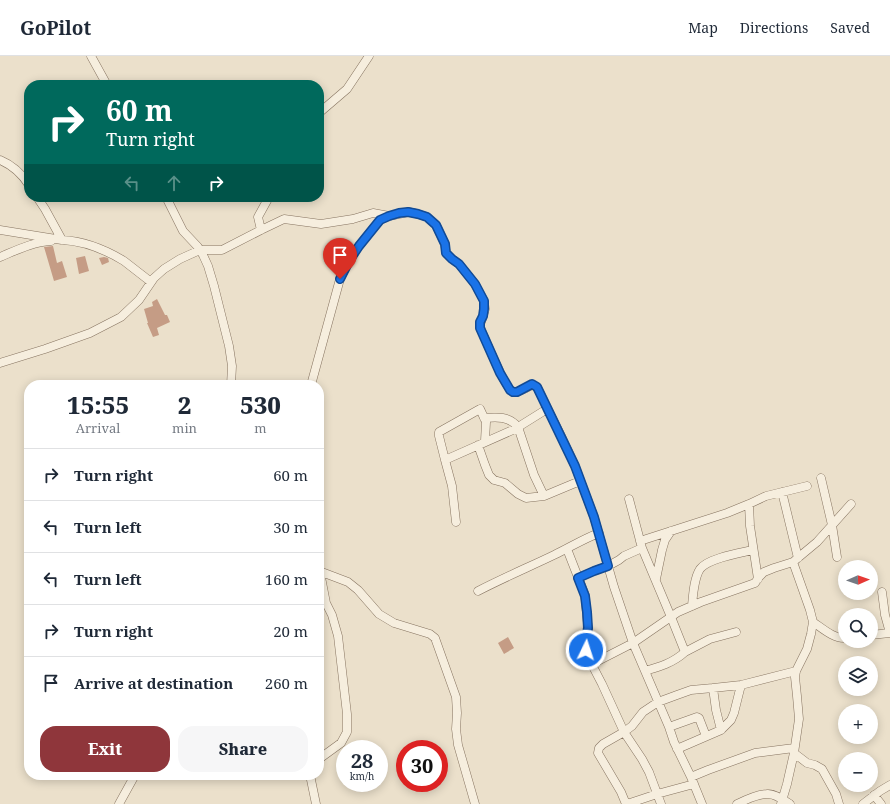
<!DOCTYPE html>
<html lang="en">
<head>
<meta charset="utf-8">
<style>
  :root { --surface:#fff; --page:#f6f6f7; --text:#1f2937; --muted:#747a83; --line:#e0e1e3; --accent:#8f363b }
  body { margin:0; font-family:"Noto Serif",serif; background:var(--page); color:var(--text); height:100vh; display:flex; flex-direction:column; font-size:15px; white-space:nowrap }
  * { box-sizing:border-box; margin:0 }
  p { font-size:13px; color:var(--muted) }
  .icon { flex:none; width:22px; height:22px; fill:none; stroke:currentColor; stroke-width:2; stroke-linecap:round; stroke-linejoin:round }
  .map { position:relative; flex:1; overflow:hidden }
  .side { position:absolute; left:24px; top:324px; width:300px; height:400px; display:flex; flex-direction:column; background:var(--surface); border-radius:16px; box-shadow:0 2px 10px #0003 }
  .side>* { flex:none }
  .guide { position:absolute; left:24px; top:24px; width:300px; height:122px; border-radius:16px; box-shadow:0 2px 10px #0003; background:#00695c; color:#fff; overflow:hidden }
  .needle { width:26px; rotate:88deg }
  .tools { position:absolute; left:838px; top:504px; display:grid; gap:8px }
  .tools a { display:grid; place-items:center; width:40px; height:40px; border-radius:50%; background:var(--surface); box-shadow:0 2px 10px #0003; font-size:20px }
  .speed { position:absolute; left:336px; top:684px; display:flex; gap:8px; font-size:20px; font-weight:700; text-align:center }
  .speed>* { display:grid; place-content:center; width:52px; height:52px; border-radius:50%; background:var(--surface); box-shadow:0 2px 10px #0003; line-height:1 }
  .speed small { font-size:10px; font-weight:400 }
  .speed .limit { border:6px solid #d22; background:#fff; color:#111 }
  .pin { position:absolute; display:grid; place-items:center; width:34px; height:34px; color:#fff; margin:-41px -17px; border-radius:50% 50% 50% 0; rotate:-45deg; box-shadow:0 0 4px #0007 }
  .pin .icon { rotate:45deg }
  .me { position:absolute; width:44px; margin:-22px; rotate:4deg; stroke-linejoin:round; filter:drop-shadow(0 0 3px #0008) }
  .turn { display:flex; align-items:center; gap:14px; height:84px; padding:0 16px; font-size:18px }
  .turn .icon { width:52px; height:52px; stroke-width:2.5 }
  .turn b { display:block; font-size:28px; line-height:34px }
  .lanes { display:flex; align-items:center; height:38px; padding:0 16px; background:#0003; justify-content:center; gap:20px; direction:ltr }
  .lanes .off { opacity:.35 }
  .eta { display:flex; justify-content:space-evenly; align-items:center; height:68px; text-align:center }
  .eta b { font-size:24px; font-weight:800; line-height:28px }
  .primary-button { display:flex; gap:8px; margin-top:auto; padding:8px 16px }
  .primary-button a { flex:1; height:46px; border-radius:16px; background:var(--accent); color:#fff; font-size:16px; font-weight:800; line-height:46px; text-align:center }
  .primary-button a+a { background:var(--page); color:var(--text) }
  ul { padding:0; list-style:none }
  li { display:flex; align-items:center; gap:12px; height:52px; padding:0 16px; border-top:1px solid var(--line) }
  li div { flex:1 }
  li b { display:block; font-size:15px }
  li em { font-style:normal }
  header { display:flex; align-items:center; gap:24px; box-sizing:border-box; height:56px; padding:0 20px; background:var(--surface); border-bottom:1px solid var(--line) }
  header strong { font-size:19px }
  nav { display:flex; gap:22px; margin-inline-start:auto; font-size:14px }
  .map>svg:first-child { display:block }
  .building { fill:#c59c85 }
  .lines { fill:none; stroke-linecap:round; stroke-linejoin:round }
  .street-casing { stroke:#867360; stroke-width:9 }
  .street { stroke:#f6eede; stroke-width:8 }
  .route-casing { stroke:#114b97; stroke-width:10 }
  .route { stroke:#1a73e8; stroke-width:7 }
</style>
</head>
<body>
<header>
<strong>GoPilot</strong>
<nav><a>Map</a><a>Directions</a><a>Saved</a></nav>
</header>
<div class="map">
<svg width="890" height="748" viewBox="0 0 890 748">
  <rect width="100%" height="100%" fill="#ebe0cb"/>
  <path class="building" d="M53 190 57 207 62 205 67 221 54 225 44 191Z
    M85 200 89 215 79 218 76 202Z
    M104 201 108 202 109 206 102 209 99 202Z
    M157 243 165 259H167L170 266 157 272 159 279 153 281 147 267H148L144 253 153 250 152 246Z
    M508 581 514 592 504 598 498 587Z"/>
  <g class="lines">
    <defs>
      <path id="street" d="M91 0 107 29
        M319 57 347 33 369 0
        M0 104C12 109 22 118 29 129
        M37 141 45 153 62 184
        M166 141 183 175 198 191 203 199 208 210 214 230 229 290 232 310 231 329
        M0 174 62 184C83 185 106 194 124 205 133 212 142 219 151 226
        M261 174 258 161 269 141
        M0 201C17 194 33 186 51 185
        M0 307 45 293 90 277 121 261 139 244 154 222 164 213 180 203 200 194H222L261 174 284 163 321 168 353 163 373 157 389 160
        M311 329 340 223 349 205 359 190 380 164 389 160 409 156 418 158 427 161 436 169 445 188 446 197 452 203 459 208 475 228 484 245 485 253 483 260 480 269 481 274C486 284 505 332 512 335 517 338 527 331 532 329L537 331 562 382 575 410 594 461 614 531 633 587 669 671 674 686 691 721 702 748
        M484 362C497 361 509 360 518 371L534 419 544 440 580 425
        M485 385 486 366 480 353 439 376V380L445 404 515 373 547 353
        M478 389 485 409 489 419 494 424 505 427 518 438 526 442 544 440
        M445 404 452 430 456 466
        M821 422 832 469 837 501
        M782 436 798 502
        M629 443 642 492 671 561 685 596 710 583 736 576
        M749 448 750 470 758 523
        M640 485 727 457 749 448 766 440 807 430
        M567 493 585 539 588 572 586 583V594L589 603 602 628 624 676 642 703 649 716 661 748
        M319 515 348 526 358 534 379 558 394 567 430 578 435 582 456 641 457 657 456 673 458 689 475 748
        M578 522 594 515 608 510 619 504 624 500 642 492
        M656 523 662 494 665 484 671 475
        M478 535C503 522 529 511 554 499 569 492 583 483 599 477
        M882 536 885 559 890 577
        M692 550C693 539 694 522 700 513 708 502 740 497 753 494
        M813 566C822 572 834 583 845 582
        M871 579 890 577
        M592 608 633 587 678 556 701 546 755 527 759 521 764 516 774 512 793 506 817 486 851 448
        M645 615C659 611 673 607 685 596
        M713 632 716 654 721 674
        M669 671 697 661 699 662 706 680
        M677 693 721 674 731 664 734 657 741 629
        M794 697 807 707 815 709 822 713 836 738 839 748
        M319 703 341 687 347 676V658L338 580 332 559 326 547 320 516
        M310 719 316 748
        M691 721 708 714 755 697 794 692
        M874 739 881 748
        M119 748 135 719
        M626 748 621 736 598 697 599 692 603 688 624 676 632 670 643 656 658 646 677 639 691 634 713 632 741 629 796 615
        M627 748 657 738 694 728
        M737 748C745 744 758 738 767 738 774 737 784 744 790 748
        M781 748 787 728 794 697 799 663 797 640 795 621 796 615 807 593 811 578 813 566 810 554 793 506
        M863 748 880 735 890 729"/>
    </defs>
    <use href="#street" class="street-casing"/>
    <use href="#street" class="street"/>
  </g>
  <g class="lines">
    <defs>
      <path id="route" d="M340 223 349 205 359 190 380 164 389 160 399 157 408 156 418 158 427 161 436 169 445 188 446 197 452 203 459 208 475 228 484 245V253L483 260 480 266V272L500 317 510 334 513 336H517L532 328 537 331 575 410 594 461 608 510 594 515 578 522 585 540 587 556 588 572 586 583V594"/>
    </defs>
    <use href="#route" class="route-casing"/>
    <use href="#route" class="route"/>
  </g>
</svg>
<div class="tools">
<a><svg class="needle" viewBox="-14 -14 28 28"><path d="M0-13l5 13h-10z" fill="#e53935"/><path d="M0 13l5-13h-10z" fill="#747a83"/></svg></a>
<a><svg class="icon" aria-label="search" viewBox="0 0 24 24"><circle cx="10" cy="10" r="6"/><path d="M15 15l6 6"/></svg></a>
<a><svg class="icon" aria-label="layers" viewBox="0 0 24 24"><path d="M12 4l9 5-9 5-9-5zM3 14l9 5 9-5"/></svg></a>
<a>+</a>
<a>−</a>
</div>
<div class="speed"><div>28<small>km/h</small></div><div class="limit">30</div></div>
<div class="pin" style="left:340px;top:223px;background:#d93025"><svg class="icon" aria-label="arrive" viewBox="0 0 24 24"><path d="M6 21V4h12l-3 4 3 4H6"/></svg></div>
<svg class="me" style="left:586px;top:594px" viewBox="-20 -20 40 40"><circle r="17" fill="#1a73e8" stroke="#fff" stroke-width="3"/><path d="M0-11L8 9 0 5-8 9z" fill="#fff"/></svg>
<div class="guide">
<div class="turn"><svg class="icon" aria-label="right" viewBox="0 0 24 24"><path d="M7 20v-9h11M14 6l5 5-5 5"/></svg><div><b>60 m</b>Turn right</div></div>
<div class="lanes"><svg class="icon off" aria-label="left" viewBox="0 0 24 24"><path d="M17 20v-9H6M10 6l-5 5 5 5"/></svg><svg class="icon off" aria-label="ahead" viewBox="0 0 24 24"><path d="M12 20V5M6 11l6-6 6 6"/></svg><svg class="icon" aria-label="right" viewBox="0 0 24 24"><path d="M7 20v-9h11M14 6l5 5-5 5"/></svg></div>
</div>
<section class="side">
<div class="eta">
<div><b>15:55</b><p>Arrival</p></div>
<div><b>2</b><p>min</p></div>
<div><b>530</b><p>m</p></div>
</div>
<ul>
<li><svg class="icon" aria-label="right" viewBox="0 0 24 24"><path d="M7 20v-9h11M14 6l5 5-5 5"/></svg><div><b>Turn right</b></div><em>60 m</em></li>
<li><svg class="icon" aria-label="left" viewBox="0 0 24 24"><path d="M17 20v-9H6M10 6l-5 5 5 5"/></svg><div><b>Turn left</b></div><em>30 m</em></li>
<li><svg class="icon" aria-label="left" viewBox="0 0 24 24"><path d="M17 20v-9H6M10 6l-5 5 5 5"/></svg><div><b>Turn left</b></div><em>160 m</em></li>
<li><svg class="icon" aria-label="right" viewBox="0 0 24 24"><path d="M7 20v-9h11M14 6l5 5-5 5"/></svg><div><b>Turn right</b></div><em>20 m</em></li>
<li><svg class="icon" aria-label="arrive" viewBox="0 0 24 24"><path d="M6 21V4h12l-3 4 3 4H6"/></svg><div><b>Arrive at destination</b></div><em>260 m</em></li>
</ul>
<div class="primary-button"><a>Exit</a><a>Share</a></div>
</section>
</div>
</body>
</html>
